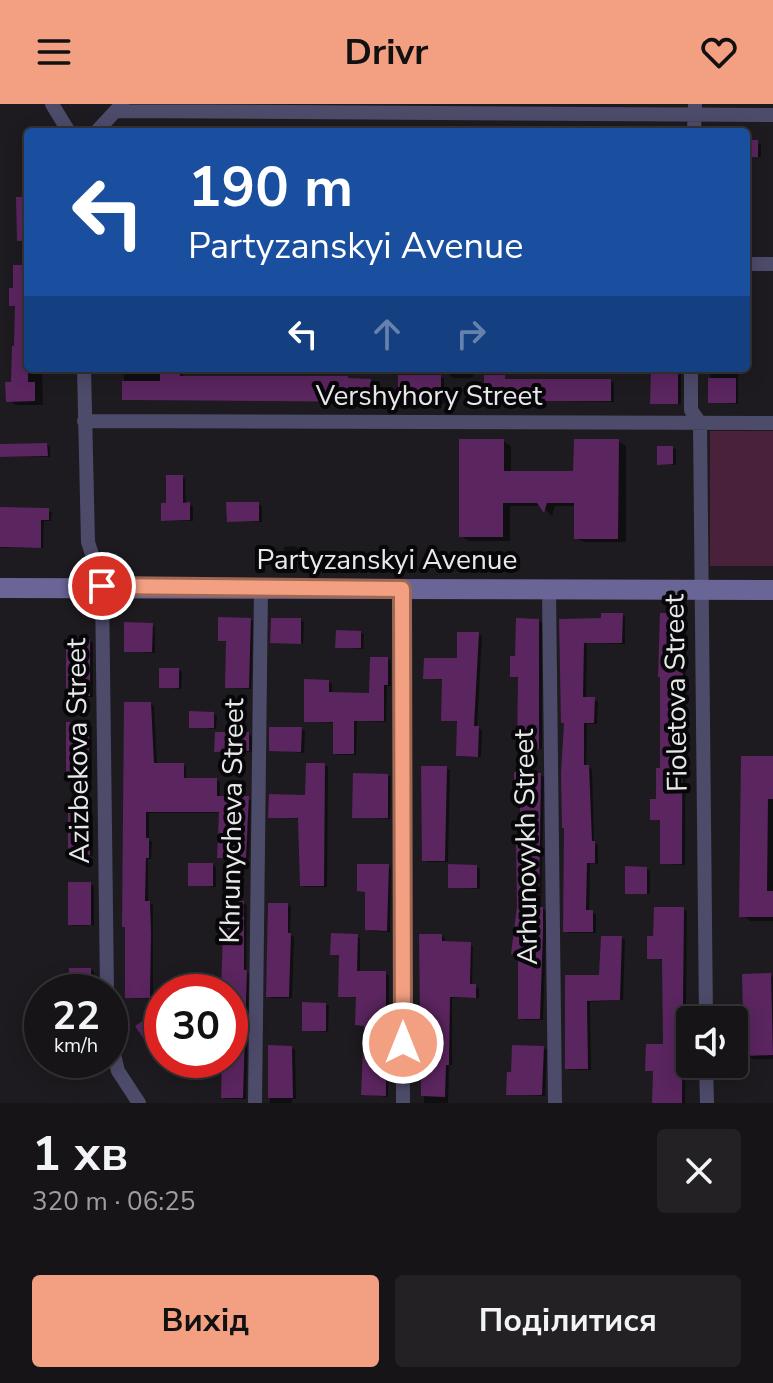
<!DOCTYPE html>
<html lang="uk">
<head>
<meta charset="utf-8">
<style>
  :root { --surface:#161417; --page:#232124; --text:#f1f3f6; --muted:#9e9ea1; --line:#353336; --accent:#f3a082 }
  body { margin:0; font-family:"Nunito Sans",sans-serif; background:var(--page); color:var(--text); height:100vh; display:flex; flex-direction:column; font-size:30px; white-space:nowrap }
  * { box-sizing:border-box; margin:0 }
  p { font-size:26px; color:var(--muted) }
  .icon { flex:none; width:44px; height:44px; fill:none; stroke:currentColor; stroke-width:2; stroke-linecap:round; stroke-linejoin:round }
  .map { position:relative; height:999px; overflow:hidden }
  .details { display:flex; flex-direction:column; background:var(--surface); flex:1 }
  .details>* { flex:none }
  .guide { position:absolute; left:24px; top:24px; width:726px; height:244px; border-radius:8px; box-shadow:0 4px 20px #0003,0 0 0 2px var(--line); background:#1a4fa0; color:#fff; overflow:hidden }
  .tools { position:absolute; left:676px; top:902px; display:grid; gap:16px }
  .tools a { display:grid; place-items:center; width:72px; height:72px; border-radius:8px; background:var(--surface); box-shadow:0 4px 20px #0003,0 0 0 2px var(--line); font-size:40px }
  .speed { position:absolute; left:24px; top:870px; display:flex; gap:16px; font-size:40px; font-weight:700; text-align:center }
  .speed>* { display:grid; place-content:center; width:104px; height:104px; border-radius:50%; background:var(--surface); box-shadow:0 4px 20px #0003,0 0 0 2px var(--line); line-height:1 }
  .speed small { font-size:20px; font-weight:400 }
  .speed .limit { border:12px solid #d22; background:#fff; color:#111 }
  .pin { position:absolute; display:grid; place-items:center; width:68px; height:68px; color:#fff; margin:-34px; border:4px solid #fff; border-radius:50%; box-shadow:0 2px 8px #0007 }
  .me { position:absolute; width:88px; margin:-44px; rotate:0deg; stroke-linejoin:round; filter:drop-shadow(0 0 6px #0008) }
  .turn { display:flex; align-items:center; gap:28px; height:168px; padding:0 32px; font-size:36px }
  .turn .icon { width:104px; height:104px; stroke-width:2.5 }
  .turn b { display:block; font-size:56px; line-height:68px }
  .lanes { display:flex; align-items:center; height:76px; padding:0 32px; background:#0003; justify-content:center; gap:40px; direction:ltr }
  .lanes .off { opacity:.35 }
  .round { display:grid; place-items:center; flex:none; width:84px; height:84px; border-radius:8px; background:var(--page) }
  .summary { display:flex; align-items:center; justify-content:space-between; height:136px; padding:0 32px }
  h1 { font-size:48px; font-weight:700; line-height:60px }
  .primary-button { display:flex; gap:16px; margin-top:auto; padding:16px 32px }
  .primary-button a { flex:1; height:92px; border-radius:8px; background:var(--accent); color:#111; font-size:32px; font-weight:700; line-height:92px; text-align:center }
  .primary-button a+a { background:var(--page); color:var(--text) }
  header { display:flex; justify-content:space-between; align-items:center; height:104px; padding:0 32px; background:var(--accent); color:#111; font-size:36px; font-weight:700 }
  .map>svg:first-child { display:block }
  .green { fill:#4a213b }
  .shadow { fill:#0007 }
  .building { fill:#5b2560 }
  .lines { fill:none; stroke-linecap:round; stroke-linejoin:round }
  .street { stroke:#4d4b6a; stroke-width:14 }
  .secondary { stroke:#696597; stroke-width:20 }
  .route-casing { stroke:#9e6854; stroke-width:20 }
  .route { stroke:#f3a082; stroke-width:14 }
  .labels { text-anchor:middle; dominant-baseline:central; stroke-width:8; stroke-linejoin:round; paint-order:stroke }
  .street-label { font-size:28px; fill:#e8e7ea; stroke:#070608 }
</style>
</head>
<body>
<header><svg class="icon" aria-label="menu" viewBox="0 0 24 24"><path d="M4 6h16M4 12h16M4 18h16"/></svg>Drivr<svg class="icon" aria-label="heart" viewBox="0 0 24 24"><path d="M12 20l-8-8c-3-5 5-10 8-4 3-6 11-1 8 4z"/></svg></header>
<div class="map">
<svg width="773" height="999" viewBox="0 0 773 999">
  <rect width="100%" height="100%" fill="#1d1b1f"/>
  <path class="green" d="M710 327H773V462H710Z"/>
  <path class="shadow" d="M746 38 761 40V53H746Z
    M28 163V264H42L43 301H16L8 296 13 280 17 204 11 201 15 186Z
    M124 264H183V274L370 277 373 279V298L127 296 124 295Z
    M450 264H473V274H454L450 272Z
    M653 264H681V300L652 298Z
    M711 264H738V300L710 298Z
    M441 273 444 275V300L400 298Z
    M504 273 507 277H610L614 279V298L486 296Z
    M503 337 511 342V369H575L618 337 626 342V438H584L576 434V402H555L552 412 542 402H510V437H469L461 432Z
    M47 341 50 343V353H0V342Z
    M672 344 676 345V361L659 359Z
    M182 373 185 375 186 401 193 402V417H166L163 415Z
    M258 400 262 402V418L229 416Z
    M0 405 52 408 51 417H44L43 444H0Z
    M294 442 298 444V453L284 452V443Z
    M622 511 625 513V540L587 539 586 595 598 597 597 620H587L586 663 592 665 594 739 598 741V760L590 759 589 808 596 810V829H568L565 827V661L561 517 603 516Z
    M683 511 686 513 685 761 665 760 662 758V717L652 715 658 697Z
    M250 516 253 517 251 585 231 584 227 582 228 538 220 536Z
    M300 516 304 518 303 540 272 538Z
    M539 517 542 519V645H523L519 643 520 574 512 572 517 554Z
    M152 521 155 523V549L126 547Z
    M360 529 364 530 363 545 337 543Z
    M478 530 482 532 477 623 482 626 481 653H461L458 651 459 618 444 616V576L425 574 458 556Z
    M90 537 93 539V593H71L68 591Z
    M388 555 391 557V582H387L386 618 357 617 356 651H338L335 649V619L306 617 329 578 332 580V590L371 591Z
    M178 566 182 568 181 585 161 583Z
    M151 600 154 602 157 661H183L186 663V676H217L220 678V694L251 696 249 755 219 753 221 709H149V736L152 738 151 755H148V798L153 801V895L131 894 127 892Z
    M213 610 217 612 216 625 191 623Z
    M88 620 92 622V677H72L68 675Z
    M301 625 305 627 304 649 271 646Z
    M249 630 252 632V648L216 647Z
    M773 654V817H751L741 811Z
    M325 661 328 663 327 783H305L302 781 300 715 270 713 307 693Z
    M446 664 450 666 448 758H427L424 756Z
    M541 671 544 673 541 804 546 807V831L543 916H524L520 914V851L513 849 522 742V687L516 685Z
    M388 672 391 673 390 715 354 712Z
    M90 709 93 711V752H74L70 750Z
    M213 761 216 763V783L190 780Z
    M388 762 391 764 390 828 370 827 367 825V788L359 786Z
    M477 763 480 765V785L450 783Z
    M647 765 650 767V790L627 788Z
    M90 780 94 782V821L74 822 70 820Z
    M244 799 247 801 246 868 249 870 246 995H226L223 993 224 956H230V888H225Z
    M288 801 291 803 290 831 294 833 292 894H272L268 892Z
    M683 805 687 807 685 999H654L655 967 647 965 665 942 664 856 649 854Z
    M357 832 360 834V869L389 871 388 993 363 990 365 922 357 920 358 894 340 892 341 852 332 850Z
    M421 832H442L445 834V839L473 842 472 882 479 884V894H452V961H449L448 999H424Z
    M622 834 625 836 623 896 590 898 591 966H570L567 964V873H601Z
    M90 866 94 867V888H71Z
    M770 871 773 873V955H754L746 951Z
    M326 901 329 902 328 928 304 926Z
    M270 943 295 945 296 995H292V999H270Z
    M544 944 547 946 545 992 508 990Z"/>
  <path class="building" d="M746 36H758V53H746Z
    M16 93H28V137H17Z
    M13 161H28V278H35V297L6 298 5 278H11L12 242H14L15 202H9V184H13Z
    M160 264H180V272H348V274L371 275 370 298 122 296V277H160Z
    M651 264H678V300H650Z
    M398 271H441V300L398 299Z
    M484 271H505V275H611V297H484Z
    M708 274H736V299H708Z
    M459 335H504V367H573L574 335H619L618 435H574V399H547L544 409 537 399H503V433H459Z
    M47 339 48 352 0 353V340Z
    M657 342H673V360L657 361Z
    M166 371H183V399L190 398V416L161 417V399H166Z
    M226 398H259V417L227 418Z
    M0 403 49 404V416H41V444L0 443Z
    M601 509H623L622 539H584L583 593H595L594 619H584V661H589L592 737H595V759H587L586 806H593V828H563L564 724H562L561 669 564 619H561L559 515 601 514Z
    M660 509H683L682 760H660V716H650V695H656V664H660V573H658Z
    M218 513 251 514 249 584H225L226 537H218Z
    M271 514H301V540L270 539Z
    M516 514 539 515V645L517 644 518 573H510V552H515Z
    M124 518 153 519 152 548H124Z
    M336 526 361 527V544H335Z
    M457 528H479L474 622H479L478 653 456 652 457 617H441L442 575H423L424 554H457Z
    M66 535H90V592H66Z
    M370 553H388V581H384V617H354V650H333V618H304V575L329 576V588L369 589Z
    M159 564H179V584H159Z
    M124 598H151L154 659H184V674H217V692H249L246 754H217L219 708H146V734H149V754H146L145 797H150L151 830 150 894H125V823H122Z
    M189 607 214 608V624H189Z
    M66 618H89V676H66Z
    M269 623H302L301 648 269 647Z
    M215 628H249V647L214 648Z
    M741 652H773V695H768L767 787H773V813H739Z
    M306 659H325L324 782H300L298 714H268L269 690 305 691Z
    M421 662H447L445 757H422Z
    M514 668 541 669 539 803H543V828L540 915H518V850H511L517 802 516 740H520V687L514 686Z
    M353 669 388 670V714H352Z
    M68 707H90V751H68Z
    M188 759H213V782H188Z
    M357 760H389L387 827 365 826V788L357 787Z
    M448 760 477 761V784H448Z
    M625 762 647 763V790H625Z
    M68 778H91V821H68Z
    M224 797H244V866H247L243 994H221L222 956H230V888H221Z
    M268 799H288V829H291L289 893H266Z
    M654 803H684L682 999H652L653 967H645L646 940H663L662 855H647V832H653Z
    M331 829 358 830 357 867H386V992L361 991 364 922 355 921 356 893H338L339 851H330Z
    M419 830H442V837L471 838 470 880H476V894L450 893 449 961H446L445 993 421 992Z
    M601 832H622L620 896 587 897 588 965H565V871H599Z
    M69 864H91V888H69Z
    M771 869 773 951 744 952 742 870Z
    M302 898 326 899V927H302Z
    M162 904V962L135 922Z
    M268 941 292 942 293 994H268Z
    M512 941 544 942 542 991H506L507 968H511Z"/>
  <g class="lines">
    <path class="street" d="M52 0 69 28
      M118 7 773 11
      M96 28 122 0
      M694 28 695 0
      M746 160H773
      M84 264 88 438 102 482 107 888
      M691 264V306L700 319 706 916
      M84 317 773 319
      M402 485 403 999
      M549 486 555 999
      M110 935 118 967 139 999
      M706 960 707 999
      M255 999 261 483"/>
    <path class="secondary" d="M0 484 773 486"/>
  </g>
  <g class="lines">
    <defs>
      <path id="route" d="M102 482 402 485 403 939"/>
    </defs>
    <use href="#route" class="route-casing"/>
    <use href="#route" class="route"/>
  </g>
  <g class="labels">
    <g class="street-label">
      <text x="429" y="292">Vershyhory Street</text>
      <text x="387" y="456">Partyzanskyi Avenue</text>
      <text transform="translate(676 589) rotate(-91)">Fioletova Street</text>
      <text transform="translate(78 647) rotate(-91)">Azizbekova Street</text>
      <text transform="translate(232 717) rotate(-89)">Khrunycheva Street</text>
      <text transform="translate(526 743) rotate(-91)">Arhunovykh Street</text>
    </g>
  </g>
</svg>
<div class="tools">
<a><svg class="icon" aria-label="sound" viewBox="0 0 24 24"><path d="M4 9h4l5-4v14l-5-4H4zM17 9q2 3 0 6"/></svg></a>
</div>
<div class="speed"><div>22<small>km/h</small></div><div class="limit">30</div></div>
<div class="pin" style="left:102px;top:482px;background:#d93025"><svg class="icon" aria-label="arrive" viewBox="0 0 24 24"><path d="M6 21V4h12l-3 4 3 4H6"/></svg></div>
<svg class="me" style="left:403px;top:939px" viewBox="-20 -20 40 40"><circle r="17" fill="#f3a082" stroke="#fff" stroke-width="3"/><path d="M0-11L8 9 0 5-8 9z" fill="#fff"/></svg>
<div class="guide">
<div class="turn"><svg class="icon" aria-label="left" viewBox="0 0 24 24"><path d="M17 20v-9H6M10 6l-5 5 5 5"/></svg><div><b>190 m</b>Partyzanskyi Avenue</div></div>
<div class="lanes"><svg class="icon" aria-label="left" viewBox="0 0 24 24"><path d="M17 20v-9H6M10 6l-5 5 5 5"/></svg><svg class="icon off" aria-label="ahead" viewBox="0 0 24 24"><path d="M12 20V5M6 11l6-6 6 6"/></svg><svg class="icon off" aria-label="right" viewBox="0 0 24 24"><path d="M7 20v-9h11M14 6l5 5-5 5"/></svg></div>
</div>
</div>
<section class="details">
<div class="summary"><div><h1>1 хв</h1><p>320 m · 06:25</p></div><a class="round"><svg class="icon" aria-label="close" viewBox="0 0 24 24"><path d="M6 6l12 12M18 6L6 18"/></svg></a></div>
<div class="primary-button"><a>Вихід</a><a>Поділитися</a></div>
</section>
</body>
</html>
